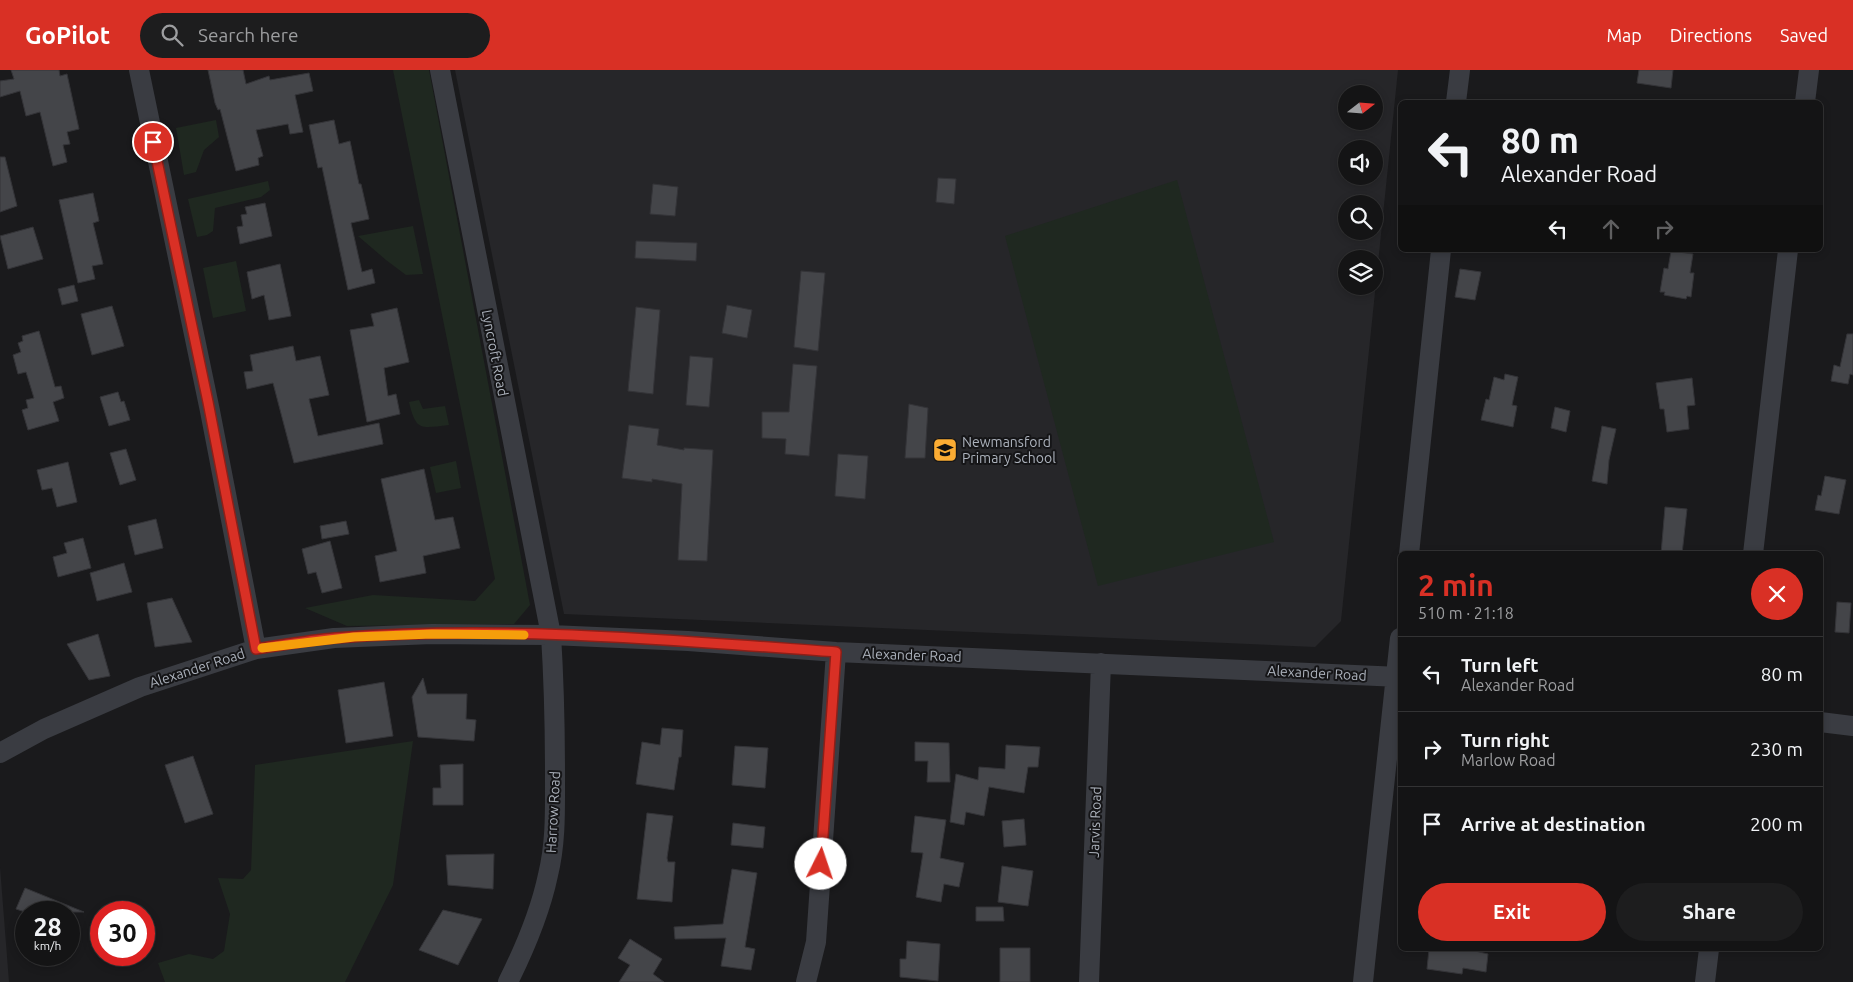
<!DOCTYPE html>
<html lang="en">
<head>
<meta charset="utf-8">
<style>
  :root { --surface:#141415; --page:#1d1d1e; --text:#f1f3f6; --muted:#9d9ea0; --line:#333334; --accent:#d93025 }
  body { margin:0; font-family:Ubuntu,sans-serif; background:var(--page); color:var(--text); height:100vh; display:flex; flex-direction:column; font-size:19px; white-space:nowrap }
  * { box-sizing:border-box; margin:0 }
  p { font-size:16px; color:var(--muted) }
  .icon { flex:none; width:28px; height:28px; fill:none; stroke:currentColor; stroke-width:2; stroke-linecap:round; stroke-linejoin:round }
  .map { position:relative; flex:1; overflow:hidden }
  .drawer { position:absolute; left:1398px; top:481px; width:425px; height:400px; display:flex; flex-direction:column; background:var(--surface); border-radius:8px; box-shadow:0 2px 8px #0003,0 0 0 1px var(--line) }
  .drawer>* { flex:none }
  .hud { position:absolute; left:1398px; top:30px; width:425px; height:152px; border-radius:8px; box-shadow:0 2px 8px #0003,0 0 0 1px var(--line); background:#141415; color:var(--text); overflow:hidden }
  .needle { width:32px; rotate:73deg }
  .fabs { position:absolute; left:1338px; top:15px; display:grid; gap:10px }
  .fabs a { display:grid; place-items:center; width:45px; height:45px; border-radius:50%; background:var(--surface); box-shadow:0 2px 8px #0003,0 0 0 1px var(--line); font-size:25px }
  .speed { position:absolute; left:15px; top:831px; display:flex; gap:10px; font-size:25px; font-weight:700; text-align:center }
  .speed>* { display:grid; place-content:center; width:65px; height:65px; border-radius:50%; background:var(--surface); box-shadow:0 2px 8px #0003,0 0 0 1px var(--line); line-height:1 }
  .speed small { font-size:12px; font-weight:400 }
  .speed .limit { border:8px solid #d22; background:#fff; color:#111 }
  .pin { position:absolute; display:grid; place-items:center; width:42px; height:42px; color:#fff; margin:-21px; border:2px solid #fff; border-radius:50%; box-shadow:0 1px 5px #0007 }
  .me { position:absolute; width:55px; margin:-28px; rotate:4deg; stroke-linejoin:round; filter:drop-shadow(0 0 4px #0008) }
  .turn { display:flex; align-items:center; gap:18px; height:105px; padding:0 20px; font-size:22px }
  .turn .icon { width:65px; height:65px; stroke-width:2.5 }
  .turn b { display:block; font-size:35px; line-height:42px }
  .lanes { display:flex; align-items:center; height:48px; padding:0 20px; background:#0003; justify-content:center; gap:25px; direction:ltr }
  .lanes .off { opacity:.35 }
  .round { display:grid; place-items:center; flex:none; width:52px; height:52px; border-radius:26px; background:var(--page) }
  .overview { display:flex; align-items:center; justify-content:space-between; height:85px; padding:0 20px }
  h1 { font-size:30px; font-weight:700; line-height:38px; color:var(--accent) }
  .primary-button { display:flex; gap:10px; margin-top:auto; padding:10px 20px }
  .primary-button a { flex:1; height:58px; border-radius:30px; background:var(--accent); color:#fff; font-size:20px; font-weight:700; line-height:58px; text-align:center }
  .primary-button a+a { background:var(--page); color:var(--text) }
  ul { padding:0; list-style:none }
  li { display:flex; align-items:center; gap:15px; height:75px; padding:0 20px; border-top:1px solid var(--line) }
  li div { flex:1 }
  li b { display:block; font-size:19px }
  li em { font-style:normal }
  header { display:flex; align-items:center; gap:30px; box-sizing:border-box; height:70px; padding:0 25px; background:var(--accent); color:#fff }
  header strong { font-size:24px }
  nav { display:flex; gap:28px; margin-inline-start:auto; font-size:18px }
  .search { width:350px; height:45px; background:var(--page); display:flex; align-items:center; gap:12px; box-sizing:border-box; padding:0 18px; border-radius:28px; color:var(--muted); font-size:19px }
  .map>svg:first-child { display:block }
  .built { fill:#262629; fill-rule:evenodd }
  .green { fill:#1f2820 }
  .building { fill:#444549; stroke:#343438 }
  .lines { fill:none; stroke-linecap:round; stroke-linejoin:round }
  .street { stroke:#3a3c42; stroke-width:20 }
  .route-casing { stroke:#8d1f18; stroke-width:12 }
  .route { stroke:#d93025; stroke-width:9 }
  .slow { stroke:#f59e0b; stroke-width:9 }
  .labels { text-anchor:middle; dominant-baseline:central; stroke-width:4; stroke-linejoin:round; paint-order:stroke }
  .street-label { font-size:14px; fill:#acb2bc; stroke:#151517 }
  .poi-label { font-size:14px; fill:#acb2bc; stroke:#151517; text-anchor:start }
</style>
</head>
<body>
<header>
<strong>GoPilot</strong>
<div class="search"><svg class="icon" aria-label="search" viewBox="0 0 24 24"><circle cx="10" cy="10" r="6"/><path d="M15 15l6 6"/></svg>Search here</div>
<nav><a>Map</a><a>Directions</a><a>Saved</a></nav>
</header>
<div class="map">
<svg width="1853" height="912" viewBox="0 0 1853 912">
  <rect width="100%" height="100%" fill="#1a1a1c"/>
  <path class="built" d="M455 0H1398L1341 551 1315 577 564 544ZM1346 24H1374V51H1346ZM1346 79H1374V106H1346ZM1346 134H1374V161H1346ZM1346 189H1374V216H1346Z
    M0 797 9 912H0Z"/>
  <path class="green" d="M393 0H429L530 535 514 554 347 556 305 538 373 525 475 531 495 509Z
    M216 50 219 67 204 80 196 102 184 105 176 58Z
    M1177 110 1274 472 1098 516 1005 166Z
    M268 111 270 120 261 127 215 138 213 161 207 165 197 167 188 129Z
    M413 156 423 204 406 205 386 190 358 166Z
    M236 191 246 241 213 248 203 198Z
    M419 330 423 339 445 336 449 355C421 358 416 362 409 332Z
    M456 391 461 418 436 423 430 397Z
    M413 671 393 815 345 912H165L158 893 189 884 213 889 224 881 230 844 218 808 243 809 251 800 255 695Z"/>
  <path class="building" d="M11 0H59L60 6 67 4 79 59 67 62 70 74 63 75 67 92 53 96 40 42 26 46 20 21 0 27V11L14 9Z
    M208 0H243L246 14 269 6 270 10 309 3 313 21 295 25 303 62 290 64 288 54 256 60 263 86 258 88 259 95 236 101 220 39 218 40 215 33Z
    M1639 0H1673L1671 18 1637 13Z
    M334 50 339 74 350 71 359 114H361L369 149 351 153 362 202 372 199 375 213 348 220 322 97 318 98 309 55Z
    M0 87H5L17 136 0 142Z
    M938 108 956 109 954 134 936 132Z
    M653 114 678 117 675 146 650 144Z
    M93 123 99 151 93 153 103 194 92 196 95 209 78 213 59 130Z
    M265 133 272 166 240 174 237 157 243 156 241 145 247 144 245 137Z
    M33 157 43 189 8 199 0 166Z
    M636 171 697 173 696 191 635 188Z
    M1671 181 1693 184 1690 203H1694L1691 227 1687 226 1686 229 1664 225 1665 222H1660L1664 198 1668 199Z
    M280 194 291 246 269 250 264 225 252 229 247 202Z
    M1460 199 1481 202 1475 230 1455 227Z
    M801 201 825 203 818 281 794 277Z
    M74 215 78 231 62 235 58 219Z
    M727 235 752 240 747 268 722 263Z
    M112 236 124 276 92 285 81 244Z
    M636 237 660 240 653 324 628 321Z
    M397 238 409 292 384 298 388 326 396 324 400 344 367 352 350 260 374 256 371 244Z
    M39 261 55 317 61 316 64 328 53 332 59 351 28 360 22 340 28 338 26 330 34 328 26 302 18 304 13 285 21 282 18 273 23 271 22 266Z
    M1847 264H1853V305L1850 304 1848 314 1831 311 1834 295 1840 297Z
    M293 276 296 291 320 286 329 325 309 329 318 366 379 353 383 374 294 393 273 313 247 319 244 302 253 301 250 285Z
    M690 286 713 288 709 337 686 335Z
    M793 294 817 296 809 386 785 384 786 369 762 368V342H789Z
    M1505 304 1518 307 1512 335 1517 336 1513 357 1481 350 1486 329 1489 330 1494 307 1504 310Z
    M1692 308 1695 335 1687 336 1689 359 1667 362 1664 339H1660L1656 313Z
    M118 322 121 332 124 331 130 350 109 356 100 327Z
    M909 334 928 338 925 388H905Z
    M1555 337 1570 341 1566 362 1551 358Z
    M629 355 659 359 657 375 684 380V378L713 380 707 491 678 490 682 414 652 409V412L622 408Z
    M1602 356 1616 359 1609 390 1607 414 1592 411Z
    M126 379 136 410 120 415 110 383Z
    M838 384 868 386 865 429 835 426Z
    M68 392 77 432 57 437 52 418 42 420 37 400Z
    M424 399 435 450 453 447 460 478 423 486 426 503 380 512 375 486 397 481 381 409Z
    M1825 406 1846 410 1839 444 1815 440 1818 425 1821 426Z
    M1665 437 1687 439 1682 484H1661Z
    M156 449 163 478 135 485 128 456Z
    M346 451 349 464 322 469 320 456Z
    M83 468 91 498 58 507 53 487 67 483 64 473Z
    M330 471 342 518 322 523 316 502 308 504 302 479Z
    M124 493 132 522 97 531 90 503Z
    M172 528 192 572 155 577 147 533Z
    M1837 532 1851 533 1849 563 1835 562Z
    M98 564 110 606 89 610 67 574Z
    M423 608 427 624H467L466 649 476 650 474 671 418 667 412 627Z
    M384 612 393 666 346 673 338 620Z
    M662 658 683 660 681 687H679L674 720 636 714 642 672 660 675Z
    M915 672 949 673 950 712H927L928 691H915Z
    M1006 675 1040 677 1038 697H1028L1024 723 989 717 984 746 966 742 964 755 950 752 956 704 978 710 979 697 1005 699Z
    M735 676 768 678 765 718 732 715Z
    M193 686 213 744 185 753 165 695Z
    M463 694V735H433V718H441L440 695Z
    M647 743 673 746 667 788 668 792H675L672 832 637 829Z
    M915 746 946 750 940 788 964 793 959 817 944 814 941 832 916 827 923 783 911 782Z
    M1024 749 1026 775 1004 777 1002 751Z
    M733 753 765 757 763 778 731 775Z
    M494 784 493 819 448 815 446 785Z
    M1002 796 1033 801 1028 836 998 832Z
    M732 799 757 803 745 877 755 879 751 900 721 896 726 868 675 869 674 857 723 854Z
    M25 818 84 842H25L16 839Z
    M976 837H1003L1004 851H976Z
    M443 840 482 849 458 895 419 880Z
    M630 869 662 889 653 904 664 912H619L630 895 618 888Z
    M907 871 940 874 938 911 900 907V889H906Z
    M1000 878H1030V912H1000Z
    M1429 879H1466L1488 884 1486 902 1463 898 1462 904 1427 899Z"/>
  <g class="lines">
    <path class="street" d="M139 0 210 341 256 579
      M440 0 551 565C554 612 555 659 555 706 555 740 556 772 548 805 540 843 525 878 508 912
      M1456 32 1460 0
      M1805 32 1809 0
      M1409 484 1441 180
      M1753 484 1788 180
      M1820 652 1853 656
      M0 683 44 659 140 617 256 579 334 568 432 564 551 565 688 571 836 582 1400 607
      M806 912 816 872 836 582
      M1089 912 1101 593
      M1363 912 1400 568
      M1705 912 1709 879"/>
  </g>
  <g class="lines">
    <defs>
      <path id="route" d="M153 72 208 332 256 579C283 575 309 570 335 568 502 555 670 570 836 582L821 794"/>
    </defs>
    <use href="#route" class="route-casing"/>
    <use href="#route" class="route"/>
    <path class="slow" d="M262 578 354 567 432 564 524 565"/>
  </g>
  <defs>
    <symbol id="school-square" viewBox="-11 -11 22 22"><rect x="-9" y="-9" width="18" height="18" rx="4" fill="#fbac33" stroke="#151517"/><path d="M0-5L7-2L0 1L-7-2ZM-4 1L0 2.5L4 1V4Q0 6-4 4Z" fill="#111"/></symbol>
  </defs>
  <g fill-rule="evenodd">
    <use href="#school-square" x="931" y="366" width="28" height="28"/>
  </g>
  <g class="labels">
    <g class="street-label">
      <text transform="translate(495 283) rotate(79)">Lyncroft Road</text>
      <text transform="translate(912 585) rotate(2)">Alexander Road</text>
      <text transform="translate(197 598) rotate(-18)">Alexander Road</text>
      <text transform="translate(1317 603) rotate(3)">Alexander Road</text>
      <text transform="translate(553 742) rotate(-87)">Harrow Road</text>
      <text transform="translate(1095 752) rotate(-88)">Jarvis Road</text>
    </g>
    <g class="poi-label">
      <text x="962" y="372">Newmansford<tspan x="962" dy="16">Primary School</tspan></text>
    </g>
  </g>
</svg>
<div class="fabs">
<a><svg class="needle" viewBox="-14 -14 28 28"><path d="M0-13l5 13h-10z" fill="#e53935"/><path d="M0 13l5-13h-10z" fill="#9d9ea0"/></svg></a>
<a><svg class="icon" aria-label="sound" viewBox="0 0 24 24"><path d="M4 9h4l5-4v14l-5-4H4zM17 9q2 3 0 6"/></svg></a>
<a><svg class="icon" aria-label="search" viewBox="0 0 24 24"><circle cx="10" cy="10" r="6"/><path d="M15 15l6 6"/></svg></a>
<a><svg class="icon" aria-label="layers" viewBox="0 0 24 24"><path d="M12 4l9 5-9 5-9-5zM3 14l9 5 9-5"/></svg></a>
</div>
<div class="speed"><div>28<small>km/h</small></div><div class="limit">30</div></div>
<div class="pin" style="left:153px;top:72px;background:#d93025"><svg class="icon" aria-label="arrive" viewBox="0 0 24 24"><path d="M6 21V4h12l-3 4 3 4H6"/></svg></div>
<svg class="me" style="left:821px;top:794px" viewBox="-20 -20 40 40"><circle r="19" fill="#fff"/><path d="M0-13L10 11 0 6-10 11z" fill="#d93025"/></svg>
<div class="hud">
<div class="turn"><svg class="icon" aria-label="left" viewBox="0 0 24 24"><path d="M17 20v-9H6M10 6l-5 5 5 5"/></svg><div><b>80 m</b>Alexander Road</div></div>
<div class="lanes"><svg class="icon" aria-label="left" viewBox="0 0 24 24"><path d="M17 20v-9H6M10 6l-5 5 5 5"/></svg><svg class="icon off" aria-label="ahead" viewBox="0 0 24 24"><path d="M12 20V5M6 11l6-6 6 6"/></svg><svg class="icon off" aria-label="right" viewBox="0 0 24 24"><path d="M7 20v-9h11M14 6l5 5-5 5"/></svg></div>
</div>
<section class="drawer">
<div class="overview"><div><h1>2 min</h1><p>510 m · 21:18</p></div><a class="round" style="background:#d93025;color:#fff"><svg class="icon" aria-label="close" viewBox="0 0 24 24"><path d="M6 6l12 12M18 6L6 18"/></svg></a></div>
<ul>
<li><svg class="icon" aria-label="left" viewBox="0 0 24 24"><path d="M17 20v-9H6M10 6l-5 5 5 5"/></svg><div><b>Turn left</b><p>Alexander Road</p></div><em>80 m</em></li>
<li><svg class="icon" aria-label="right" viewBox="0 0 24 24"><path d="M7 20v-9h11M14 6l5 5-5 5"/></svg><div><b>Turn right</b><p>Marlow Road</p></div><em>230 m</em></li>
<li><svg class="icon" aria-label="arrive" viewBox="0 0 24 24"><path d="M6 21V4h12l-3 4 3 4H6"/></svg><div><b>Arrive at destination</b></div><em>200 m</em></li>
</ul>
<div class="primary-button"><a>Exit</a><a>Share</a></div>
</section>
</div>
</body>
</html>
